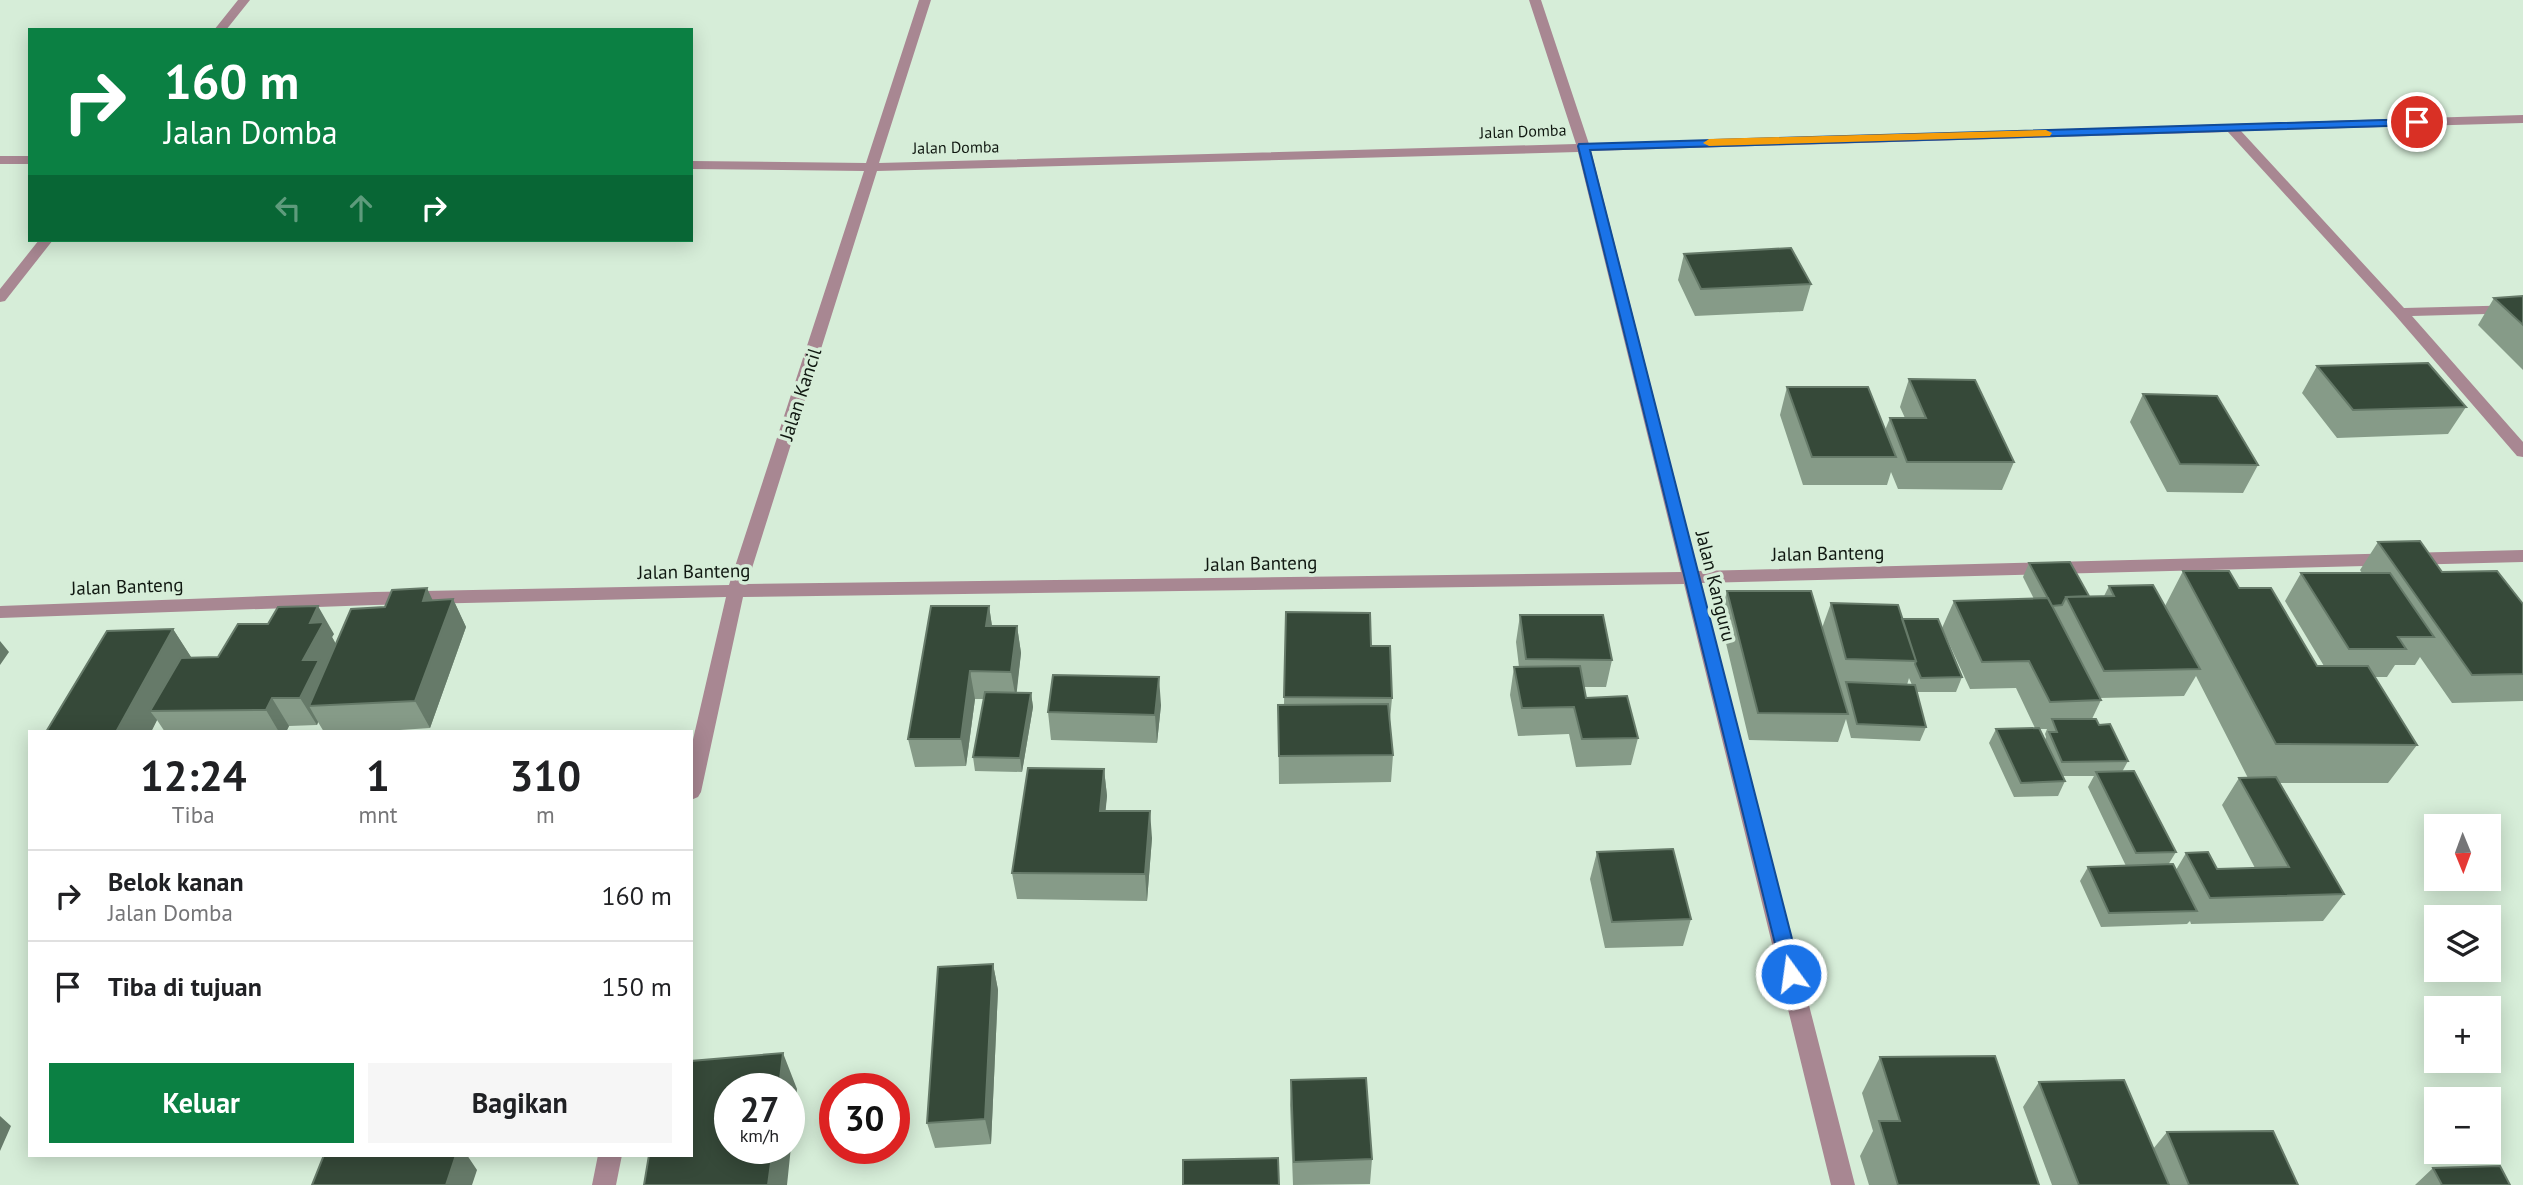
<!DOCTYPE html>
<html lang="id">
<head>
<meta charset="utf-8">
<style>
  :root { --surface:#fff; --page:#f6f6f6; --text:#202124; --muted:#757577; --line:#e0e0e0; --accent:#0b8043 }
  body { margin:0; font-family:"PT Sans",sans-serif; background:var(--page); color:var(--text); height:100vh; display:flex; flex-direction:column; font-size:26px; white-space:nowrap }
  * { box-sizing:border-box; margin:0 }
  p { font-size:23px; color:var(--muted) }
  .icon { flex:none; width:38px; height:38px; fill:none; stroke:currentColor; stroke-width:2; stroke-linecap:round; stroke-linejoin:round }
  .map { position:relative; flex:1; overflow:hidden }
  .sheet { position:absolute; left:28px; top:730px; width:665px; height:427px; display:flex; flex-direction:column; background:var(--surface); border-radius:0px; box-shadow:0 4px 18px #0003 }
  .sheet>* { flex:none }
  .top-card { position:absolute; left:28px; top:28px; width:665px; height:214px; border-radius:0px; box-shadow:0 4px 18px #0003; background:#0b8043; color:#fff; overflow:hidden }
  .needle { width:46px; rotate:179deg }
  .buttons { position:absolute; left:2424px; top:814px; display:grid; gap:14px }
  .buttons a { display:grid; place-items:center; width:77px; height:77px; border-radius:0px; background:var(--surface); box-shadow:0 4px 18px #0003; font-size:35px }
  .speed { position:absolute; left:714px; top:1073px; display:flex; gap:14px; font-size:35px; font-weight:700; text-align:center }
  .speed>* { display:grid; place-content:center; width:91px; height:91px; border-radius:50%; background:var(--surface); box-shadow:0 4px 18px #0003; line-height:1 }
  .speed small { font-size:18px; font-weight:400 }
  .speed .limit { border:10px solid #d22; background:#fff; color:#111 }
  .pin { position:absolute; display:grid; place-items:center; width:60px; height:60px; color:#fff; margin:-30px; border:4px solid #fff; border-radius:50%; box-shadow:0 2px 7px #0007 }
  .me { position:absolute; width:77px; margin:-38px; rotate:346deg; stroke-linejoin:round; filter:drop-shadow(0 0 5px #0008) }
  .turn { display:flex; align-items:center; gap:24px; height:147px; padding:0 21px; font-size:32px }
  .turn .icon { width:91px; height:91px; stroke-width:2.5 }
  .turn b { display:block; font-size:49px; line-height:60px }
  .lanes { display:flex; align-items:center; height:66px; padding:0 21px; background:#0003; justify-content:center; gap:35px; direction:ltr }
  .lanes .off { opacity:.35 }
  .eta { display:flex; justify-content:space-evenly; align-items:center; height:119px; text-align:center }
  .eta b { font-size:42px; font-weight:700; line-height:49px }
  .action { display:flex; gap:14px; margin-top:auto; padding:14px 21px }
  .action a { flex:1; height:80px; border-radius:0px; background:var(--accent); color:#fff; font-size:28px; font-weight:700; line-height:80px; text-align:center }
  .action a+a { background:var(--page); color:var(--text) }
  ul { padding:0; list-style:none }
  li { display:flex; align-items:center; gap:21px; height:91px; padding:0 21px; border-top:2px solid var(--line) }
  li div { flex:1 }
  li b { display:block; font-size:26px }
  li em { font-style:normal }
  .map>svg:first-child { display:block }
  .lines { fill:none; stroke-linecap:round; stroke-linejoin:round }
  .street { fill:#a88792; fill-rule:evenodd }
  .wall { fill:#869b88; fill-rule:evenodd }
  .shaded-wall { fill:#667a69 }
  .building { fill:#364939; stroke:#667a69; stroke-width:2 }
  .route { fill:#1a73e8; stroke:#114b97; stroke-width:2 }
  .slow { fill:#f59e0b }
  .labels { text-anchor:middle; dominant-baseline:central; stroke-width:7; stroke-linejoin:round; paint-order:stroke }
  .far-street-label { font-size:16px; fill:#101811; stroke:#d6edd8 }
  .street-label { font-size:19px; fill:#101811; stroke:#d6edd8 }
</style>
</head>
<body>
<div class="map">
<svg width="2523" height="1185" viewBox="0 0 2523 1185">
  <rect width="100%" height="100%" fill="#d6edd8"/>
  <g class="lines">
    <path class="street" d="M238 0H250L226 30H214Z
      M919 0H931L879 163 1576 144 1529 0H1541L1589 144 2523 115V123L2241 131 2404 308 2523 305V313L2412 316 2523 442V457L2517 456 2395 315 2228 132 1591 151 1698 571 2523 550V562L1701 583 1855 1185H1831L1684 584 743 597 701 792 698 797 691 800V748L726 597 374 605 0 618V606L374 592 729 585 864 171 691 169V161L866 163ZM1578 152 1681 572 747 584 877 171Z
      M0 156H30V164H0Z
      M39 240H53L5 301 0 302V289Z
      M598 1155H622L616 1185H592Z"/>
  </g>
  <path class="wall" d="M1684 254 1811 284 1803 311 1695 316 1678 280Z
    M2523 296V370L2478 325 2494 298Z
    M2317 366 2466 407 2448 434 2337 438 2302 393Z
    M1909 379 2014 462 2002 490 1898 489 1891 472 1887 485H1803L1780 415 1787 387 1885 430 1890 418H1905L1900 407Z
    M2143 394 2258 465 2243 493 2167 492 2130 422Z
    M2378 542 2442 572 2523 604V701L2452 703 2420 657 2415 665H2395L2387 677H2375L2417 745 2388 783H2280L2344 894 2323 921 2191 924 2190 921 2187 924 2101 927 2080 881 2088 867 2126 866 2088 787 2094 776H2063L2065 781 2058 796 2014 797 1989 743 1996 729 2035 728 2016 688 1970 689 1942 628 1954 601 2034 599 2023 577 2029 563 2089 596H2104L2109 586 2165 606 2183 571 2239 588 2317 666H2324L2285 601 2301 573H2362L2360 570ZM2196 676 2248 778H2239L2222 805 2255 868 2217 869 2186 853 2176 870 2168 865 2176 852 2122 772 2128 761 2092 719 2101 700 2100 698 2184 696ZM2040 729H2047L2045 734 2046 737 2045 740Z
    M1727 591 1822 628 1831 603 1902 619 1962 677 1956 692H1917L1926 727 1920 741 1851 738 1846 719 1838 742 1749 740 1720 618ZM1909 678 1912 685H1907Z
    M453 599 466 627 430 728 370 732H324L318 722 317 725 289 726 286 732H165L157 720 151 732H46L173 629 191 657V658L218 657 334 634 332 637 336 644 385 607 433 600Z
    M989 606 992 626H1017L1021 653 1016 693H1031L1033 707 1022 772 975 771 973 757 984 699H975L966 766 915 767 908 739Z
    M1286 612 1371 646 1392 698 1390 720 1393 755 1391 782 1279 784 1278 705H1284Z
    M1520 615 1612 660 1606 687H1584L1586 698 1638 738 1631 765 1576 767 1569 734 1518 736 1510 695 1514 667H1519L1516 642Z
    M1161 705 1157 743 1051 740 1048 712Z
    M1104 769 1107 796 1105 811 1152 838 1147 901 1017 899 1012 873Z
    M1597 852 1691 919 1683 946 1605 948 1590 879Z
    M993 964 998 990 991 1144 935 1148 927 1123Z
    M1880 1057 2039 1185H1869L1860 1156 1873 1131 1862 1093Z
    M1291 1080 1372 1159 1370 1184 1293 1185 1290 1105Z
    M2039 1082 2153 1149 2167 1132 2298 1185H2052L2023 1107Z
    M2433 1168 2510 1185H2415Z"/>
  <path class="shaded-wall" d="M427 588 440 616 423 601Z
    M453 599 466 627 430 728 415 701Z
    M318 606 334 634 332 637 339 650 309 706 318 722 317 725 300 698 303 660 310 623Z
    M989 606 993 633 986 626Z
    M1017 626 1021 653 1016 699 1011 672Z
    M173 629 191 657 162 711H150L157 720 151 732H116Z
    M0 641 9 652 0 665Z
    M970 671 975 699 966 766 961 739Z
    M1159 677 1161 705 1157 743 1155 715Z
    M1031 693 1033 707 1022 772 1020 758Z
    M272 698 289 726 286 732H279L266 710Z
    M1104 769 1107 796 1103 838 1100 811Z
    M1150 811 1152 838 1147 901 1145 874Z
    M993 964 998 990 991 1144 985 1119Z
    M783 1053 797 1089 787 1185H768L773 1148H789V1088H779Z
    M0 1116 11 1126 0 1151Z
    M456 1155H467L477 1170 472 1185H446Z"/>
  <path class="building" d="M1791 248 1811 284 1701 289 1684 254Z
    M2523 296V325L2494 298Z
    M2428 363 2466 407 2353 410 2317 366Z
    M1909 379 1975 380 2014 462H1907L1890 418H1926Z
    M1787 387H1868L1896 457H1812Z
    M2143 394 2217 396 2258 465 2180 464Z
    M2420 541 2442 572 2497 571 2523 604V674L2472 675 2378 542Z
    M2070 562 2089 596 2066 597 2062 605 2052 606 2029 563Z
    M2183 571H2229L2239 588H2271L2317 666H2368L2417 745 2276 744Z
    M2301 573H2390L2434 637H2398L2406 649H2349Z
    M2153 585 2200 669 2104 671 2066 597 2114 596 2109 586Z
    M427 588 423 601 453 599 415 701 309 706 351 609 385 607 392 590Z
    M1727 591H1811L1848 714 1758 713Z
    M2048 598 2101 700 2050 702 2029 661 1982 662 1954 601Z
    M1831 603 1898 605 1916 661 1846 659Z
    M318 606 310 623 324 622 303 660H319L300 698H272L266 710 150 711 181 658 218 657 238 624H268L278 607Z
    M931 606H989L986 626H1017L1011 672 970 671 961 739H908Z
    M1286 612 1370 613 1371 646H1390L1392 698 1284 697Z
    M1520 615H1603L1612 660 1526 659Z
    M1902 619H1938L1962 677 1921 678 1915 664 1916 661Z
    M173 629 116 732H46L107 631Z
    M1580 666 1586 698 1627 696 1638 738 1582 739 1574 707 1522 708 1514 667Z
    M1053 675 1159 677 1155 715 1048 712Z
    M1846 682 1915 685 1926 727 1857 724Z
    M985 692 1031 693 1020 758 973 757Z
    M1388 704 1393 755 1279 756 1278 705Z
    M2052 719H2096L2099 725 2110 724 2128 761 2062 762 2049 732H2057Z
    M2039 728 2065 781 2021 783 1996 729Z
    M1028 768 1104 769 1100 811H1150L1145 874 1012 873Z
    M2134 771 2176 852 2136 853 2096 772Z
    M2276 777 2344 894 2210 898 2186 853 2208 852 2217 869 2289 867 2239 778Z
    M1673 849 1691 919 1612 922 1597 852Z
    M2173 864 2197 911 2109 913 2088 867Z
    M993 964 985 1119 927 1123 938 967Z
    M783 1053 779 1088H730V1148H773L768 1185H644L649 1155H691V1061Z
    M1995 1056 2039 1185H1898L1879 1121H1900L1880 1057Z
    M1366 1078 1372 1159 1294 1162 1291 1080Z
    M2124 1080 2169 1185H2079L2039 1082Z
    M2273 1131 2298 1185H2189L2167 1132Z
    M324 1155H456L446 1185H312Z
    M1278 1158 1279 1185H1183V1160Z
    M2500 1166 2510 1185H2442L2433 1168Z"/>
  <path class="route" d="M2417 119 2423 122 2421 125 1590 150 1801 974 1798 980 1791 982 1784 980 1578 146 1579 144Z"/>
  <path class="slow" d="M2046 130 2052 133 2050 136 1709 146 1703 143 1709 139Z"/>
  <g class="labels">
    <g class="far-street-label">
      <text transform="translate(1523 131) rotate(-2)">Jalan Domba</text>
      <text transform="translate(956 147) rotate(-1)">Jalan Domba</text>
    </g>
    <g class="street-label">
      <text transform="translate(800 394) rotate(-72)">Jalan Kancil</text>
      <text transform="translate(1828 553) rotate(-1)">Jalan Banteng</text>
      <text transform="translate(1261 563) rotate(-1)">Jalan Banteng</text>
      <text transform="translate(694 571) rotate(-1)">Jalan Banteng</text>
      <text transform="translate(127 586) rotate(-2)">Jalan Banteng</text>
      <text transform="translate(1716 586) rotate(76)">Jalan Kanguru</text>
    </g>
  </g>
</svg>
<div class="buttons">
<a><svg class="needle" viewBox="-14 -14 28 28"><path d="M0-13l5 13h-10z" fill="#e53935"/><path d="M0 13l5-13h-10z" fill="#757577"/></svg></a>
<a><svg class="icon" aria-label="layers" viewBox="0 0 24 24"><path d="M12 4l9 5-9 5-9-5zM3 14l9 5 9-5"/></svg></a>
<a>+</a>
<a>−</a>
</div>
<div class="speed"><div>27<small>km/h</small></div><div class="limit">30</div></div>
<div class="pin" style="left:2417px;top:122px;background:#d93025"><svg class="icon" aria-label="arrive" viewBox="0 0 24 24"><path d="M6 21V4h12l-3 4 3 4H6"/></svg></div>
<svg class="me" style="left:1791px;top:974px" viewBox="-20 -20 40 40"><circle r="17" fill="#1a73e8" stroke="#fff" stroke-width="3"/><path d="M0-11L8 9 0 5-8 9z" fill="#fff"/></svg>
<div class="top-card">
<div class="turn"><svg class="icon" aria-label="right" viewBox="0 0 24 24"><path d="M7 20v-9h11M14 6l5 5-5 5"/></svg><div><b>160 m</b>Jalan Domba</div></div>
<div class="lanes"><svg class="icon off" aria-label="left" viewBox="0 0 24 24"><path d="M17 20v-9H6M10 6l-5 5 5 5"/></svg><svg class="icon off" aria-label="ahead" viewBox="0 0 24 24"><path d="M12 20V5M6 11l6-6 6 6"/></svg><svg class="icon" aria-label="right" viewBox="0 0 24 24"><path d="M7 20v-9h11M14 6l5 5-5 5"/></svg></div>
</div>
<section class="sheet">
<div class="eta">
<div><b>12:24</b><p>Tiba</p></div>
<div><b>1</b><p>mnt</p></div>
<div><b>310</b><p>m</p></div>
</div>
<ul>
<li><svg class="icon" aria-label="right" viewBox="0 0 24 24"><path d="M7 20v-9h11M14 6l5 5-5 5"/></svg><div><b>Belok kanan</b><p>Jalan Domba</p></div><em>160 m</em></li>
<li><svg class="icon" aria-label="arrive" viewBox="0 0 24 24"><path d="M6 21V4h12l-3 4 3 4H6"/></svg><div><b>Tiba di tujuan</b></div><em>150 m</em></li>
</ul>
<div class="action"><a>Keluar</a><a>Bagikan</a></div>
</section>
</div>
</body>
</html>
